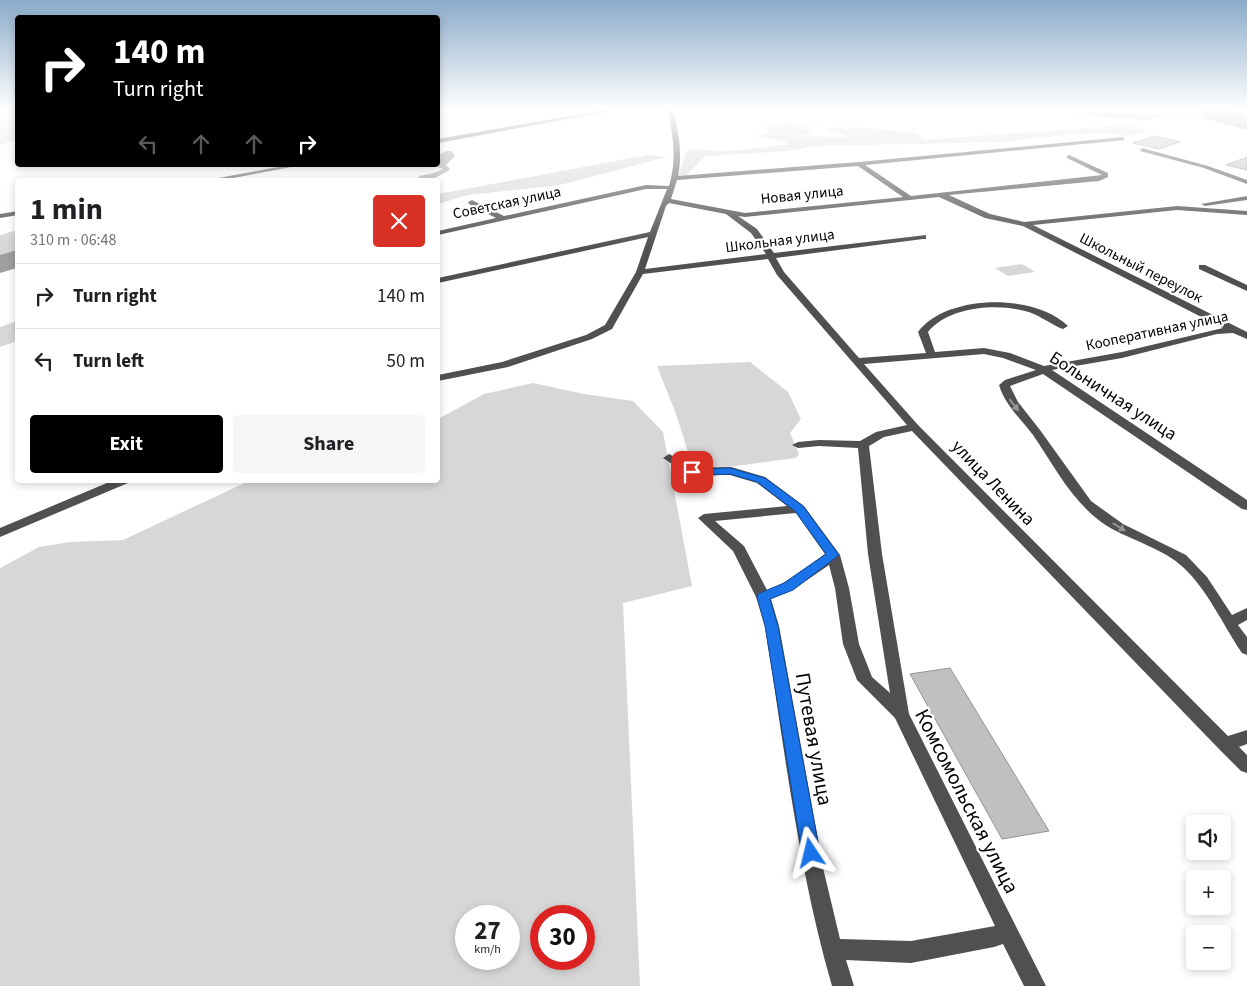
<!DOCTYPE html>
<html lang="en">
<head>
<meta charset="utf-8">
<style>
  :root { --surface:#fff; --page:#f6f6f6; --text:#202124; --muted:#757577; --line:#e0e0e0; --accent:#000 }
  body { margin:0; font-family:"Source Sans 3",sans-serif; background:var(--page); color:var(--text); height:100vh; display:flex; flex-direction:column; font-size:19px; white-space:nowrap }
  * { box-sizing:border-box; margin:0 }
  p { font-size:16px; color:var(--muted) }
  .icon { flex:none; width:28px; height:28px; fill:none; stroke:currentColor; stroke-width:2; stroke-linecap:round; stroke-linejoin:round }
  .map { position:relative; flex:1; overflow:hidden }
  .drawer { position:absolute; left:15px; top:178px; width:425px; height:305px; display:flex; flex-direction:column; background:var(--surface); border-radius:5px; box-shadow:0 2px 8px #0003 }
  .drawer>* { flex:none }
  .guide { position:absolute; left:15px; top:15px; width:425px; height:152px; border-radius:5px; box-shadow:0 2px 8px #0003; background:#000; color:#fff; overflow:hidden }
  .buttons { position:absolute; left:1186px; top:815px; display:grid; gap:10px }
  .buttons a { display:grid; place-items:center; width:45px; height:45px; border-radius:5px; background:var(--surface); box-shadow:0 2px 8px #0003; font-size:25px }
  .speed { position:absolute; left:455px; top:905px; display:flex; gap:10px; font-size:25px; font-weight:700; text-align:center }
  .speed>* { display:grid; place-content:center; width:65px; height:65px; border-radius:50%; background:var(--surface); box-shadow:0 2px 8px #0003; line-height:1 }
  .speed small { font-size:12px; font-weight:400 }
  .speed .limit { border:8px solid #d22; background:#fff; color:#111 }
  .pin { position:absolute; display:grid; place-items:center; width:42px; height:42px; color:#fff; margin:-21px; border-radius:10px; box-shadow:0 2px 8px #0006 }
  .me { position:absolute; width:55px; margin:-28px; rotate:350deg; stroke-linejoin:round; filter:drop-shadow(0 0 4px #0008) }
  .turn { display:flex; align-items:center; gap:18px; height:105px; padding:0 15px; font-size:22px }
  .turn .icon { width:65px; height:65px; stroke-width:2.5 }
  .turn b { display:block; font-size:35px; line-height:42px }
  .lanes { display:flex; align-items:center; height:48px; padding:0 15px; background:#0003; justify-content:center; gap:25px; direction:ltr }
  .lanes .off { opacity:.35 }
  .round { display:grid; place-items:center; flex:none; width:52px; height:52px; border-radius:5px; background:var(--page) }
  .headline { display:flex; align-items:center; justify-content:space-between; height:85px; padding:0 15px }
  h1 { font-size:30px; font-weight:700; line-height:38px }
  .primary-button { display:flex; gap:10px; margin-top:auto; padding:10px 15px }
  .primary-button a { flex:1; height:58px; border-radius:5px; background:var(--accent); color:#fff; font-size:20px; font-weight:700; line-height:58px; text-align:center }
  .primary-button a+a { background:var(--page); color:var(--text) }
  ul { padding:0; list-style:none }
  li { display:flex; align-items:center; gap:15px; height:65px; padding:0 15px; border-top:1px solid var(--line) }
  li div { flex:1 }
  li b { display:block; font-size:19px }
  li em { font-style:normal }
  .map>svg:first-child { display:block }
  .green { fill:#d7d7d7; fill-rule:evenodd }
  .water { fill:#9e9e9e }
  .lines { fill:none; stroke-linecap:round; stroke-linejoin:round }
  .stream { stroke:#9e9e9e; stroke-width:1 }
  .building { fill:#c0c0c0; stroke:#949494 }
  .minor { fill:#505050; fill-rule:evenodd }
  .oneway { fill:#969696 }
  .route { fill:#1a73e8; stroke:#114b97 }
  .labels { text-anchor:middle; dominant-baseline:central; stroke-width:4.5; stroke-linejoin:round; paint-order:stroke }
  .far-street-label { font-size:15px; fill:#000; stroke:#fff }
  .street-label { font-size:18px; fill:#000; stroke:#fff }
  .near-street-label { font-size:21px; fill:#000; stroke:#fff }
</style>
</head>
<body>
<div class="map">
<svg width="1247" height="986" viewBox="0 0 1247 986">
  <rect width="100%" height="100%" fill="#fff"/>
  <path class="green" d="M0 110H18L17 139 0 145Z
    M789 123 788 125 830 124 805 126 811 129 807 134 793 138C811 134 829 138 846 137L844 134 828 132 825 128 858 127 917 133 924 140 1115 126H1135L1149 132 1125 136 1109 133 1066 135 1000 142 811 146 789 151 705 156 686 176H678L687 150C700 148 713 152 726 151 746 150 765 147 785 145L788 142 755 136 769 134 765 128 776 124Z
    M648 155 667 157 560 185 468 195 438 204V194Z
    M17 230V250L0 255V235Z
    M1022 264 1035 272 1008 276 995 268Z
    M17 321V341L0 347V327Z
    M750 362 788 392 801 419 790 433 799 454 796 458 705 470 690 458 676 414 657 366Z
    M533 383 584 394 633 401 663 432 692 586 623 603 640 986H0V568L39 547 70 542 123 540 251 480H438V419L484 394ZM466 916H509V959H466ZM541 916H584V959H541Z"/>
  <path class="water" d="M1191 110H1234L1247 115V130L1207 119 1203 114Z
    M1102 111 1159 114 1158 118 1146 120 1072 115Z
    M447 151H452L455 156 446 165 450 169 448 171 431 180H419V176L434 173 443 169 432 165H438V155Z
    M17 250V268L0 273V255Z"/>
  <g class="lines">
    <path class="stream" d="M1159 114 1207 119"/>
  </g>
  <path class="building" d="M1155 136 1180 142 1159 149 1133 143Z
    M1247 157V170L1226 165Z
    M950 668 1049 831 1002 839 910 674Z"/>
  <g class="lines">
    <path class="minor" d="M603 110H617L438 143V139Z
      M668 110H674C678 133 683 153 678 176L859 162 1123 137 1125 140 865 165 911 196 1102 175 1067 158V156L1069 155 1108 173V177L1099 181 949 195 990 214 1024 222 1177 206 1247 211V215L1177 210 1033 225 1247 332V339L1233 333 1217 334 1122 358 1052 370 1247 500V510L1242 509 1043 374 1010 386 1018 402 1040 430 1091 501 1123 524 1186 555 1207 577 1232 615 1247 608V620L1238 625 1247 637V655L1242 653C1223 625 1208 591 1184 568 1163 548 1132 541 1107 526 1073 504 1055 467 1033 435 1021 419 1005 405 999 385L1005 380 1036 370 1003 358 984 354 864 364 918 425 1228 736 1247 730V744L1239 747 1247 755V773L1241 771 1219 749 912 431 884 437 869 446 882 554 909 714 1046 986H1024L1003 944 994 947 911 963 846 960 854 986H832C798 869 784 746 765 626L756 597 733 551 698 518 704 514 787 506 757 483 730 475H688L663 458 669 454 694 468 731 467 765 477 804 506 840 555 849 588 859 644 872 677 890 693 868 554 858 448 819 446 798 448 792 445 798 442 819 440 860 441 876 432 907 425 777 275 768 259 643 274 612 329 592 339 508 367 438 381V375L502 362 586 335 605 325 636 272 648 237 438 283V278L650 232 667 189H646L438 235V231L496 218 469 204 468 202 472 200 504 216 646 185 669 186C677 160 673 137 668 110ZM858 166 903 197 745 213 671 199 677 180ZM939 197 985 218 1023 226 1223 328 1122 352 1044 366 1010 353 984 348 935 352 928 332C948 307 995 303 1025 311 1037 314 1048 322 1060 328L1063 329 1068 326C1035 293 946 294 918 332L926 353 859 358 784 272 776 258 923 239H926V235L774 253 757 229 738 216 745 217ZM669 203 726 214 751 233 766 254 645 269 666 206ZM796 513 825 554 784 583 767 590 744 546 715 521ZM829 565 835 588 843 644 857 680 895 718 995 926 911 941 840 939 824 872 779 626 771 599 794 589Z
      M1142 148 1208 166 1247 180V184L1204 168 1140 151Z
      M288 165H302L223 180H208Z
      M1247 196V200L1205 206 1201 204Z
      M18 211V215L0 218V214Z
      M1199 265H1205L1247 285V291L1199 269Z
      M114 480H130L128 483 0 537V528Z"/>
  </g>
  <defs><path id="oneway-solid" d="M-6-.8H1V-3.2L6.5 0L1 3.2V.8H-6Z" transform="scale(1.25)"/></defs>
  <g class="oneway">
    <use href="#oneway-solid" transform="translate(1014 405) rotate(52)"/>
    <use href="#oneway-solid" transform="translate(1119 527) rotate(32)"/>
  </g>
  <linearGradient id="sky" x2="0" y2="1"><stop stop-color="#8aabca"/><stop offset="0.44" stop-color="#fff"/><stop offset="1" stop-color="#fff" stop-opacity="0"/></linearGradient>
  <rect width="1247" height="248" fill="url(#sky)"/>
  <path class="route" d="M730 468 765 478 803 506 839 555 793 590 770 599 778 626 820 853 817 859 811 861 805 859 802 853 765 626 757 597 758 594 784 583 826 554 795 511 757 482 730 474 692 476 686 472 692 469Z"/>
  <g class="labels">
    <g class="far-street-label">
      <text transform="translate(802 195) rotate(-6)">Новая улица</text>
      <text transform="translate(507 203) rotate(-12)">Советская улица</text>
      <text transform="translate(780 241) rotate(-7)">Школьная улица</text>
      <text transform="translate(1141 268) rotate(27)">Школьный переулок</text>
      <text transform="translate(1157 331) rotate(-12)">Кооперативная улица</text>
    </g>
    <g class="street-label">
      <text transform="translate(1113 396) rotate(33)">Больничная улица</text>
      <text transform="translate(993 483) rotate(46)">улица Ленина</text>
    </g>
    <g class="near-street-label">
      <text transform="translate(814 739) rotate(80)">Путевая улица</text>
      <text transform="translate(967 801) rotate(63)">Комсомольская улица</text>
    </g>
  </g>
</svg>
<div class="buttons">
<a><svg class="icon" aria-label="sound" viewBox="0 0 24 24"><path d="M4 9h4l5-4v14l-5-4H4zM17 9q2 3 0 6"/></svg></a>
<a>+</a>
<a>−</a>
</div>
<div class="speed"><div>27<small>km/h</small></div><div class="limit">30</div></div>
<div class="pin" style="left:692px;top:472px;background:#d93025"><svg class="icon" aria-label="arrive" viewBox="0 0 24 24"><path d="M6 21V4h12l-3 4 3 4H6"/></svg></div>
<svg class="me" style="left:811px;top:853px" viewBox="-20 -20 40 40"><path d="M0-17L14 15 0 8-14 15z" fill="#1a73e8" stroke="#fff" stroke-width="4"/></svg>
<div class="guide">
<div class="turn"><svg class="icon" aria-label="right" viewBox="0 0 24 24"><path d="M7 20v-9h11M14 6l5 5-5 5"/></svg><div><b>140 m</b>Turn right</div></div>
<div class="lanes"><svg class="icon off" aria-label="left" viewBox="0 0 24 24"><path d="M17 20v-9H6M10 6l-5 5 5 5"/></svg><svg class="icon off" aria-label="ahead" viewBox="0 0 24 24"><path d="M12 20V5M6 11l6-6 6 6"/></svg><svg class="icon off" aria-label="ahead" viewBox="0 0 24 24"><path d="M12 20V5M6 11l6-6 6 6"/></svg><svg class="icon" aria-label="right" viewBox="0 0 24 24"><path d="M7 20v-9h11M14 6l5 5-5 5"/></svg></div>
</div>
<section class="drawer">
<div class="headline"><div><h1>1 min</h1><p>310 m · 06:48</p></div><a class="round" style="background:#d93025;color:#fff"><svg class="icon" aria-label="close" viewBox="0 0 24 24"><path d="M6 6l12 12M18 6L6 18"/></svg></a></div>
<ul>
<li><svg class="icon" aria-label="right" viewBox="0 0 24 24"><path d="M7 20v-9h11M14 6l5 5-5 5"/></svg><div><b>Turn right</b></div><em>140 m</em></li>
<li><svg class="icon" aria-label="left" viewBox="0 0 24 24"><path d="M17 20v-9H6M10 6l-5 5 5 5"/></svg><div><b>Turn left</b></div><em>50 m</em></li>
</ul>
<div class="primary-button"><a>Exit</a><a>Share</a></div>
</section>
</div>
</body>
</html>
